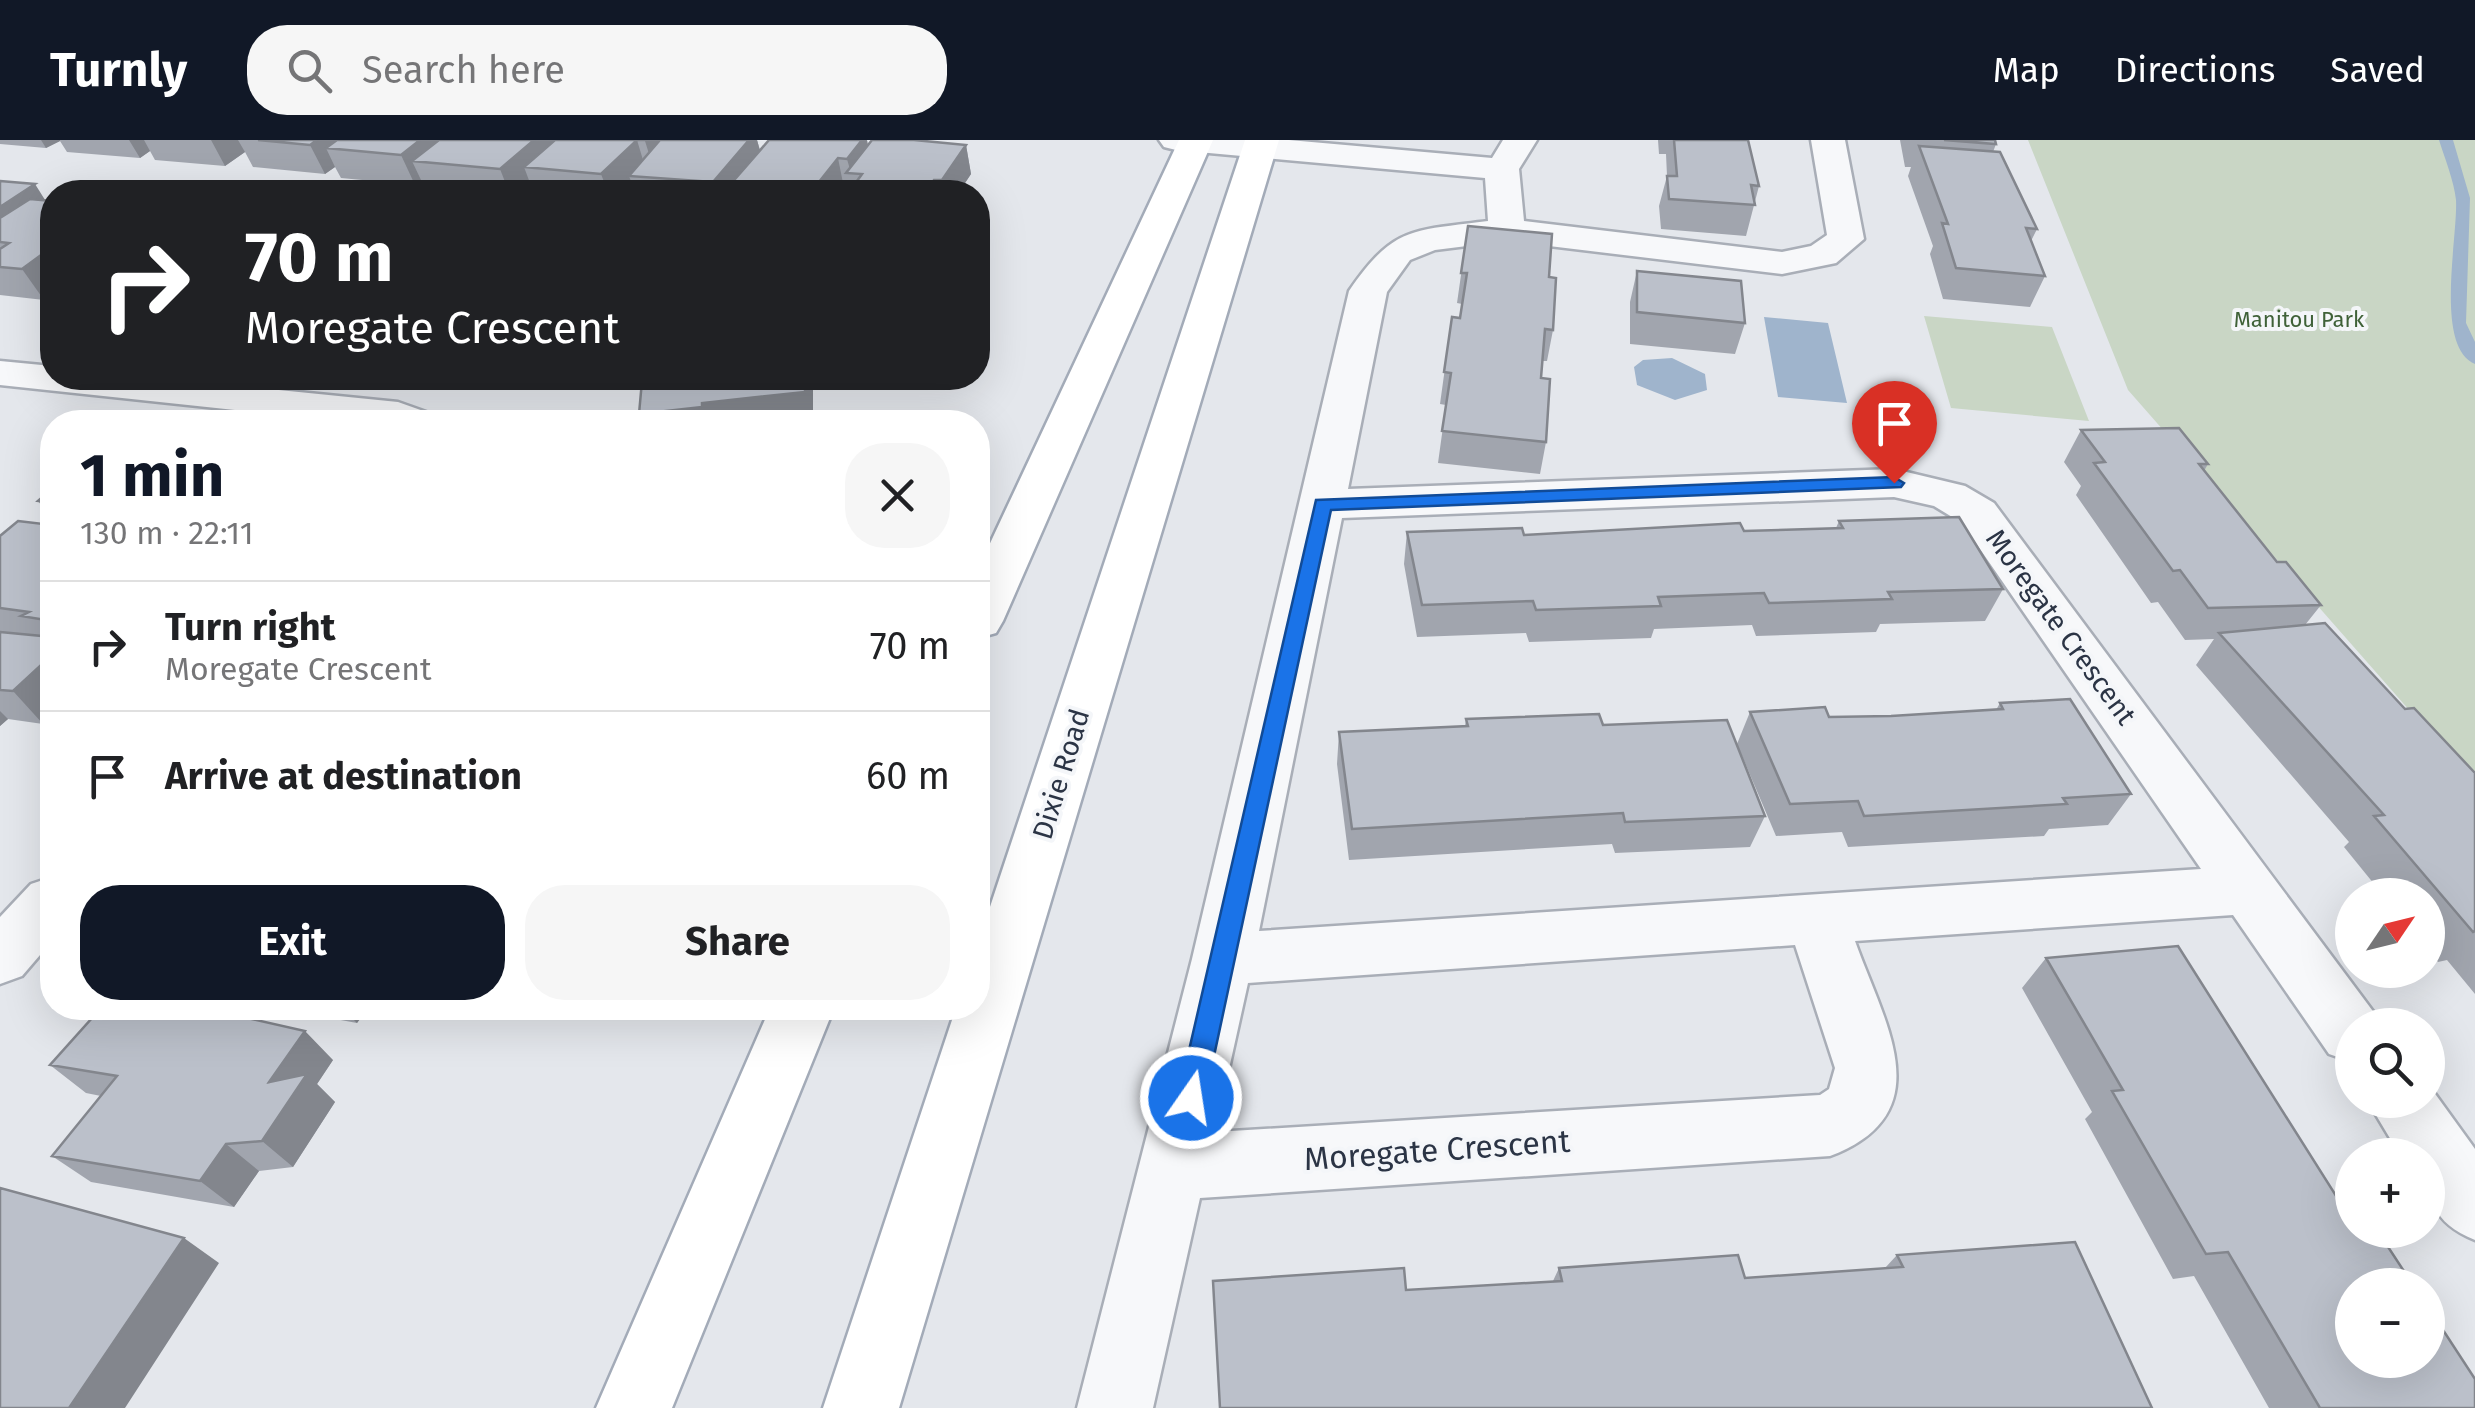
<!DOCTYPE html>
<html lang="en">
<head>
<meta charset="utf-8">
<style>
  :root { --surface:#fff; --page:#f6f6f6; --text:#202124; --muted:#757577; --line:#e0e0e0; --accent:#111827 }
  body { margin:0; font-family:"Fira Sans",sans-serif; background:var(--page); color:var(--text); height:100vh; display:flex; flex-direction:column; font-size:38px; white-space:nowrap }
  * { box-sizing:border-box; margin:0 }
  p { font-size:32px; color:var(--muted) }
  .icon { flex:none; width:55px; height:55px; fill:none; stroke:currentColor; stroke-width:2; stroke-linecap:round; stroke-linejoin:round }
  .map { position:relative; flex:1; overflow:hidden }
  .panel { position:absolute; left:40px; top:270px; width:950px; height:610px; display:flex; flex-direction:column; background:var(--surface); border-radius:40px; box-shadow:0 10px 40px #0002 }
  .panel>* { flex:none }
  .guide { position:absolute; left:40px; top:40px; width:950px; height:210px; border-radius:40px; box-shadow:0 10px 40px #0002; background:#202124; color:#fff; overflow:hidden }
  .needle { width:65px; rotate:55deg }
  .tools { position:absolute; left:2335px; top:738px; display:grid; gap:20px }
  .tools a { display:grid; place-items:center; width:110px; height:110px; border-radius:50%; background:var(--surface); box-shadow:0 10px 40px #0002; font-size:50px }
  .pin { position:absolute; display:grid; place-items:center; width:85px; height:85px; color:#fff; margin:-102px -42px; border-radius:50% 50% 50% 0; rotate:-45deg; box-shadow:0 0 10px #0007 }
  .pin .icon { rotate:45deg }
  .me { position:absolute; width:110px; margin:-55px; rotate:13deg; stroke-linejoin:round; filter:drop-shadow(0 0 8px #0008) }
  .turn { display:flex; align-items:center; gap:35px; height:210px; padding:0 40px; font-size:45px }
  .turn .icon { width:130px; height:130px; stroke-width:2.5 }
  .turn b { display:block; font-size:70px; line-height:85px }
  .round { display:grid; place-items:center; flex:none; width:105px; height:105px; border-radius:40px; background:var(--page) }
  .summary { display:flex; align-items:center; justify-content:space-between; height:170px; padding:0 40px }
  h1 { font-size:60px; font-weight:700; line-height:75px; color:var(--accent) }
  .primary-button { display:flex; gap:20px; margin-top:auto; padding:20px 40px }
  .primary-button a { flex:1; height:115px; border-radius:40px; background:var(--accent); color:#fff; font-size:40px; font-weight:700; line-height:115px; text-align:center }
  .primary-button a+a { background:var(--page); color:var(--text) }
  ul { padding:0; list-style:none }
  li { display:flex; align-items:center; gap:30px; height:130px; padding:0 40px; border-top:2px solid var(--line) }
  li div { flex:1 }
  li b { display:block; font-size:38px }
  li em { font-style:normal }
  header { display:flex; align-items:center; gap:60px; box-sizing:border-box; height:140px; padding:0 50px; background:var(--accent); color:#fff }
  header strong { font-size:48px }
  nav { display:flex; gap:55px; margin-inline-start:auto; font-size:35px }
  .search { width:700px; height:90px; background:var(--page); display:flex; align-items:center; gap:25px; box-sizing:border-box; padding:0 35px; border-radius:40px; color:var(--muted); font-size:38px }
  .map>svg:first-child { display:block }
  .green { fill:#c9d6c5 }
  .water { fill:#9fb4cc }
  .lines { fill:none; stroke-linecap:round; stroke-linejoin:round }
  .stream { fill:#9fb4cc; fill-rule:evenodd }
  .minor-casing { stroke:#a9aeb7; stroke-width:5 }
  .major-casing { stroke:#a3abb8; stroke-width:5 }
  .minor { fill:#f7f8fa; fill-rule:evenodd }
  .major { fill:#fff; fill-rule:evenodd }
  .wall { fill:#a1a5ae }
  .shaded-wall { fill:#83868d }
  .building { fill:#bbc0ca; stroke:#83868d; stroke-width:2.5 }
  .route { fill:#1a73e8; stroke:#114b97; stroke-width:2.5 }
  .labels { text-anchor:middle; dominant-baseline:central; stroke-width:8; stroke-linejoin:round; paint-order:stroke }
  .far-park-label { font-size:22px; fill:#3f6138; stroke:#f4f6f9 }
  .street-label { font-size:28px; fill:#2b3445; stroke:#f4f6f9 }
  .near-street-label { font-size:32px; fill:#2b3445; stroke:#f4f6f9 }
</style>
</head>
<body>
<header>
<strong>Turnly</strong>
<div class="search"><svg class="icon" aria-label="search" viewBox="0 0 24 24"><circle cx="10" cy="10" r="6"/><path d="M15 15l6 6"/></svg>Search here</div>
<nav><a>Map</a><a>Directions</a><a>Saved</a></nav>
</header>
<div class="map">
<svg width="2475" height="1268" viewBox="0 0 2475 1268">
  <rect width="100%" height="100%" fill="#e4e7ec"/>
  <path class="green" d="M2028 0H2475V645L2128 250Z
    M1924 176 2052 187 2089 281 1951 268Z"/>
  <path class="water" d="M1764 177 1828 183 1847 263 1778 257Z
    M1672 218 1705 234 1707 250 1675 260 1637 245 1634 227 1643 220Z"/>
  <g class="lines">
    <path class="stream" d="M2439 0H2453L2470 58 2466 183 2475 202V224C2434 207 2458 98 2456 60 2454 41 2445 19 2439 0Z"/>
    <defs>
      <path id="minor" d="M1159 0H1289L1492 18 1503 0H1537L1519 29 1524 81 1782 112 1811 106 1827 95 1811 0H1845L1864 99 1836 123 1782 134 1507 101 1435 110 1410 120 1387 152 1348 349 1894 329 1965 346 1994 363 2375 874 2380 885H2352V922L2329 914 2233 775 1855 801C1884 883 1943 973 1830 1016L1200 1058 1153 1268H1077L1192 819 1349 151C1394 85 1413 91 1488 81L1485 38 1176 10 1164 7ZM1894 357 1934 366 1962 383 2201 729 1259 791 1342 378ZM1795 805 1835 928 1829 949 1820 955 1215 992 1248 843Z
        M0 221 52 226V238H161L398 262 429 273 435 282H348L0 245Z
        M52 737V801L22 836 0 844V777L31 744Z
        M2428 944 2475 1009V1100C2431 1082 2428 1059 2428 1015H2400L2367 960H2428Z"/>
      <path id="major" d="M1179 0H1213L1003 481 996 493 978 498V429Z
        M1245 0H1279L899 1268H823L956 868H978V803Z
        M770 868H834L672 1268H596Z"/>
    </defs>
    <use href="#minor" class="minor-casing"/>
    <use href="#major" class="major-casing"/>
    <use href="#minor" class="minor"/>
    <use href="#major" class="major"/>
  </g>
  <path class="wall" d="M0 0H757L760 10 868 5H966L971 34 959 52H849L850 48H844L841 52H635L632 44 623 52H534L530 43 519 52H447L426 50 421 40 415 45 341 38 335 27 325 34 253 27 245 12 225 26 155 20 150 11 140 18 67 12 60 1 46 8 0 4Z
    M1658 0H1748L1759 46 1746 96 1661 89 1659 66 1667 36 1666 14H1659Z
    M1900 0H1995L1996 4 1993 12 2037 89 2031 101 2045 136 2030 167 1943 159 1930 114 1933 106 1908 36 1911 27H1905Z
    M0 41 46 60 52 61V154L44 160 0 155Z
    M1468 86 1549 137 1553 190 1547 221H1543L1541 238 1546 302 1540 334 1438 323 1446 265 1440 264 1452 177 1460 178 1462 164 1457 163Z
    M1637 131 1745 183 1735 214 1630 204V162Z
    M2081 290 2208 324 2204 331 2277 422 2321 465 2305 485 2405 569 2475 633V854L2447 820 2438 822 2428 809V755H2383L2344 707 2349 702 2196 525 2214 499 2185 500 2158 462 2151 463 2076 355 2081 346 2064 322Z
    M52 349V379L38 361Z
    M1839 381 2003 449 1985 481 1880 484 1876 492 1756 496 1752 485 1654 489 1651 498 1529 502 1526 493 1417 497 1404 424 1407 392 1524 395 1744 391 1836 388Z
    M52 385V575L43 584 8 579 0 586V396Z
    M2000 563 2131 654 2108 685 2049 689 2044 696 1848 707 1842 692 1776 696 1737 604 1750 572 1829 577 1891 576 1996 570Z
    M1466 579 1603 585 1765 676 1750 707 1615 713 1612 704 1349 720 1337 624 1339 592 1465 586Z
    M2046 818 2352 1081 2475 1268H2269L2194 1136 2173 1139 2085 979 2092 972 2022 848Z
    M219 868H244L241 871Z
    M275 868H368L357 883Z
    M333 920 317 944 335 962 293 1027 259 1031 234 1067 91 1042 52 1016 101 956 86 953 50 925Z
    M1897 1115 2152 1268 1406 1150 1553 1141 1559 1128 1745 1138 1885 1128Z"/>
  <path class="shaded-wall" d="M41 0H60V1L46 8Z
    M129 0H144L150 11 140 18Z
    M211 0H238L245 12 225 26Z
    M317 0H370L326 8 335 27 325 34 310 5Z
    M420 0H448L412 21 421 40 415 45 401 15Z
    M527 0H565L524 27 530 43 519 52H509L500 29Z
    M637 0 646 30 629 36 632 44 623 52H608L601 34Z
    M646 0H675L654 30 645 1Z
    M749 0H757L763 22 729 46 731 52H716L713 42Z
    M862 0H867L872 24 862 34 851 33 847 19Z
    M966 5 971 34 959 52H944L942 40Z
    M838 18 844 48 841 52H811Z
    M934 40 937 52H926Z
    M35 44 52 71 9 103 0 102V67Z
    M52 107V154L44 160 22 129Z
    M805 238H813V282H642L639 274Z
    M52 515V575L43 584 13 551Z
    M0 571 8 579 0 586Z
    M342 868H368L357 883Z
    M305 891 333 920 317 944 335 962 293 1027 262 1001 269 942Z
    M226 1004 259 1031 234 1067 200 1041Z
    M184 1098 219 1123 125 1268H69Z"/>
  <path class="building" d="M258 0H317L310 5Z
    M337 0H420L401 15 326 8Z
    M439 0H534L500 29 412 21Z
    M555 0H646H637L601 34 524 27Z
    M660 0H749L713 42 629 36Z
    M769 0H862L847 19 838 18 811 52 729 46Z
    M872 0H914L966 5 942 40H934L926 52H849L862 34 846 33Z
    M1674 0H1748L1759 46 1751 45 1755 65 1669 59 1667 36H1677Z
    M1944 0H1995L1996 4Z
    M1919 6 2000 12 2037 89 2026 88 2045 136 1956 128 1942 83 1948 84Z
    M0 41 35 44 0 67Z
    M30 59 52 61V107L22 129 0 127V109L9 103 0 102V78Z
    M1468 86 1552 94 1549 137 1556 138 1553 190 1545 189 1541 238 1550 239 1546 302 1442 291 1451 233 1444 232 1452 177 1460 178 1467 133H1461Z
    M1637 131 1741 141 1745 183 1637 172Z
    M672 238H805V252L702 263V267L639 274 642 241Z
    M2179 288 2208 324H2199L2277 422H2286L2321 465 2208 468 2180 430 2173 431 2094 323 2105 322 2081 290Z
    M52 349V363L38 361Z
    M1959 377 2003 449 1888 452 1892 459 1769 463 1764 453 1658 457 1661 466 1536 470 1533 461 1422 465 1407 392 1522 388 1524 395 1740 383 1744 391 1843 388 1839 381Z
    M18 381 52 385V481L21 476 29 472 0 468V396Z
    M2325 483 2405 569 2414 568 2475 633V791L2473 792 2374 676 2384 675 2219 493Z
    M0 492 52 497V515L13 551 0 550Z
    M2070 559 2131 654 2063 658 2067 664 1864 676 1858 661 1790 664 1750 572 1825 567 1829 577 1891 576 2003 569 2000 563Z
    M1599 574 1603 585 1727 580 1765 676 1625 682 1623 673 1352 689 1339 592 1468 586 1466 579Z
    M2178 806 2352 1081V1090H2377L2413 1145H2352V1220H2428V1167L2475 1239V1268H2320L2228 1112 2206 1114 2112 951 2123 950 2046 818Z
    M101 868H203L305 891 269 942 307 934 262 1001 226 1004 200 1041 52 1016 117 936 50 925Z
    M0 1048 184 1098 69 1268H0Z
    M2075 1102 2152 1268H1220L1213 1141 1404 1128 1406 1150 1562 1141 1559 1128 1738 1115 1745 1138 1903 1127 1897 1115Z"/>
  <path class="route" d="M1894 337 1904 343 1901 347 1331 370 1205 958 1201 966 1191 970 1182 966 1178 958 1316 360Z"/>
  <g class="labels">
    <g class="far-park-label">
      <text x="2299" y="179">Manitou Park</text>
    </g>
    <g class="street-label">
      <text transform="translate(2061 487) rotate(54)">Moregate Crescent</text>
      <text transform="translate(1061 634) rotate(-73)">Dixie Road</text>
    </g>
    <g class="near-street-label">
      <text transform="translate(1437 1010) rotate(-4)">Moregate Crescent</text>
    </g>
  </g>
</svg>
<div class="tools">
<a><svg class="needle" viewBox="-14 -14 28 28"><path d="M0-13l5 13h-10z" fill="#e53935"/><path d="M0 13l5-13h-10z" fill="#757577"/></svg></a>
<a><svg class="icon" aria-label="search" viewBox="0 0 24 24"><circle cx="10" cy="10" r="6"/><path d="M15 15l6 6"/></svg></a>
<a>+</a>
<a>−</a>
</div>
<div class="pin" style="left:1894px;top:343px;background:#d93025"><svg class="icon" aria-label="arrive" viewBox="0 0 24 24"><path d="M6 21V4h12l-3 4 3 4H6"/></svg></div>
<svg class="me" style="left:1191px;top:958px" viewBox="-20 -20 40 40"><circle r="17" fill="#1a73e8" stroke="#fff" stroke-width="3"/><path d="M0-11L8 9 0 5-8 9z" fill="#fff"/></svg>
<div class="guide">
<div class="turn"><svg class="icon" aria-label="right" viewBox="0 0 24 24"><path d="M7 20v-9h11M14 6l5 5-5 5"/></svg><div><b>70 m</b>Moregate Crescent</div></div>
</div>
<section class="panel">
<div class="summary"><div><h1>1 min</h1><p>130 m · 22:11</p></div><a class="round"><svg class="icon" aria-label="close" viewBox="0 0 24 24"><path d="M6 6l12 12M18 6L6 18"/></svg></a></div>
<ul>
<li><svg class="icon" aria-label="right" viewBox="0 0 24 24"><path d="M7 20v-9h11M14 6l5 5-5 5"/></svg><div><b>Turn right</b><p>Moregate Crescent</p></div><em>70 m</em></li>
<li><svg class="icon" aria-label="arrive" viewBox="0 0 24 24"><path d="M6 21V4h12l-3 4 3 4H6"/></svg><div><b>Arrive at destination</b></div><em>60 m</em></li>
</ul>
<div class="primary-button"><a>Exit</a><a>Share</a></div>
</section>
</div>
</body>
</html>
